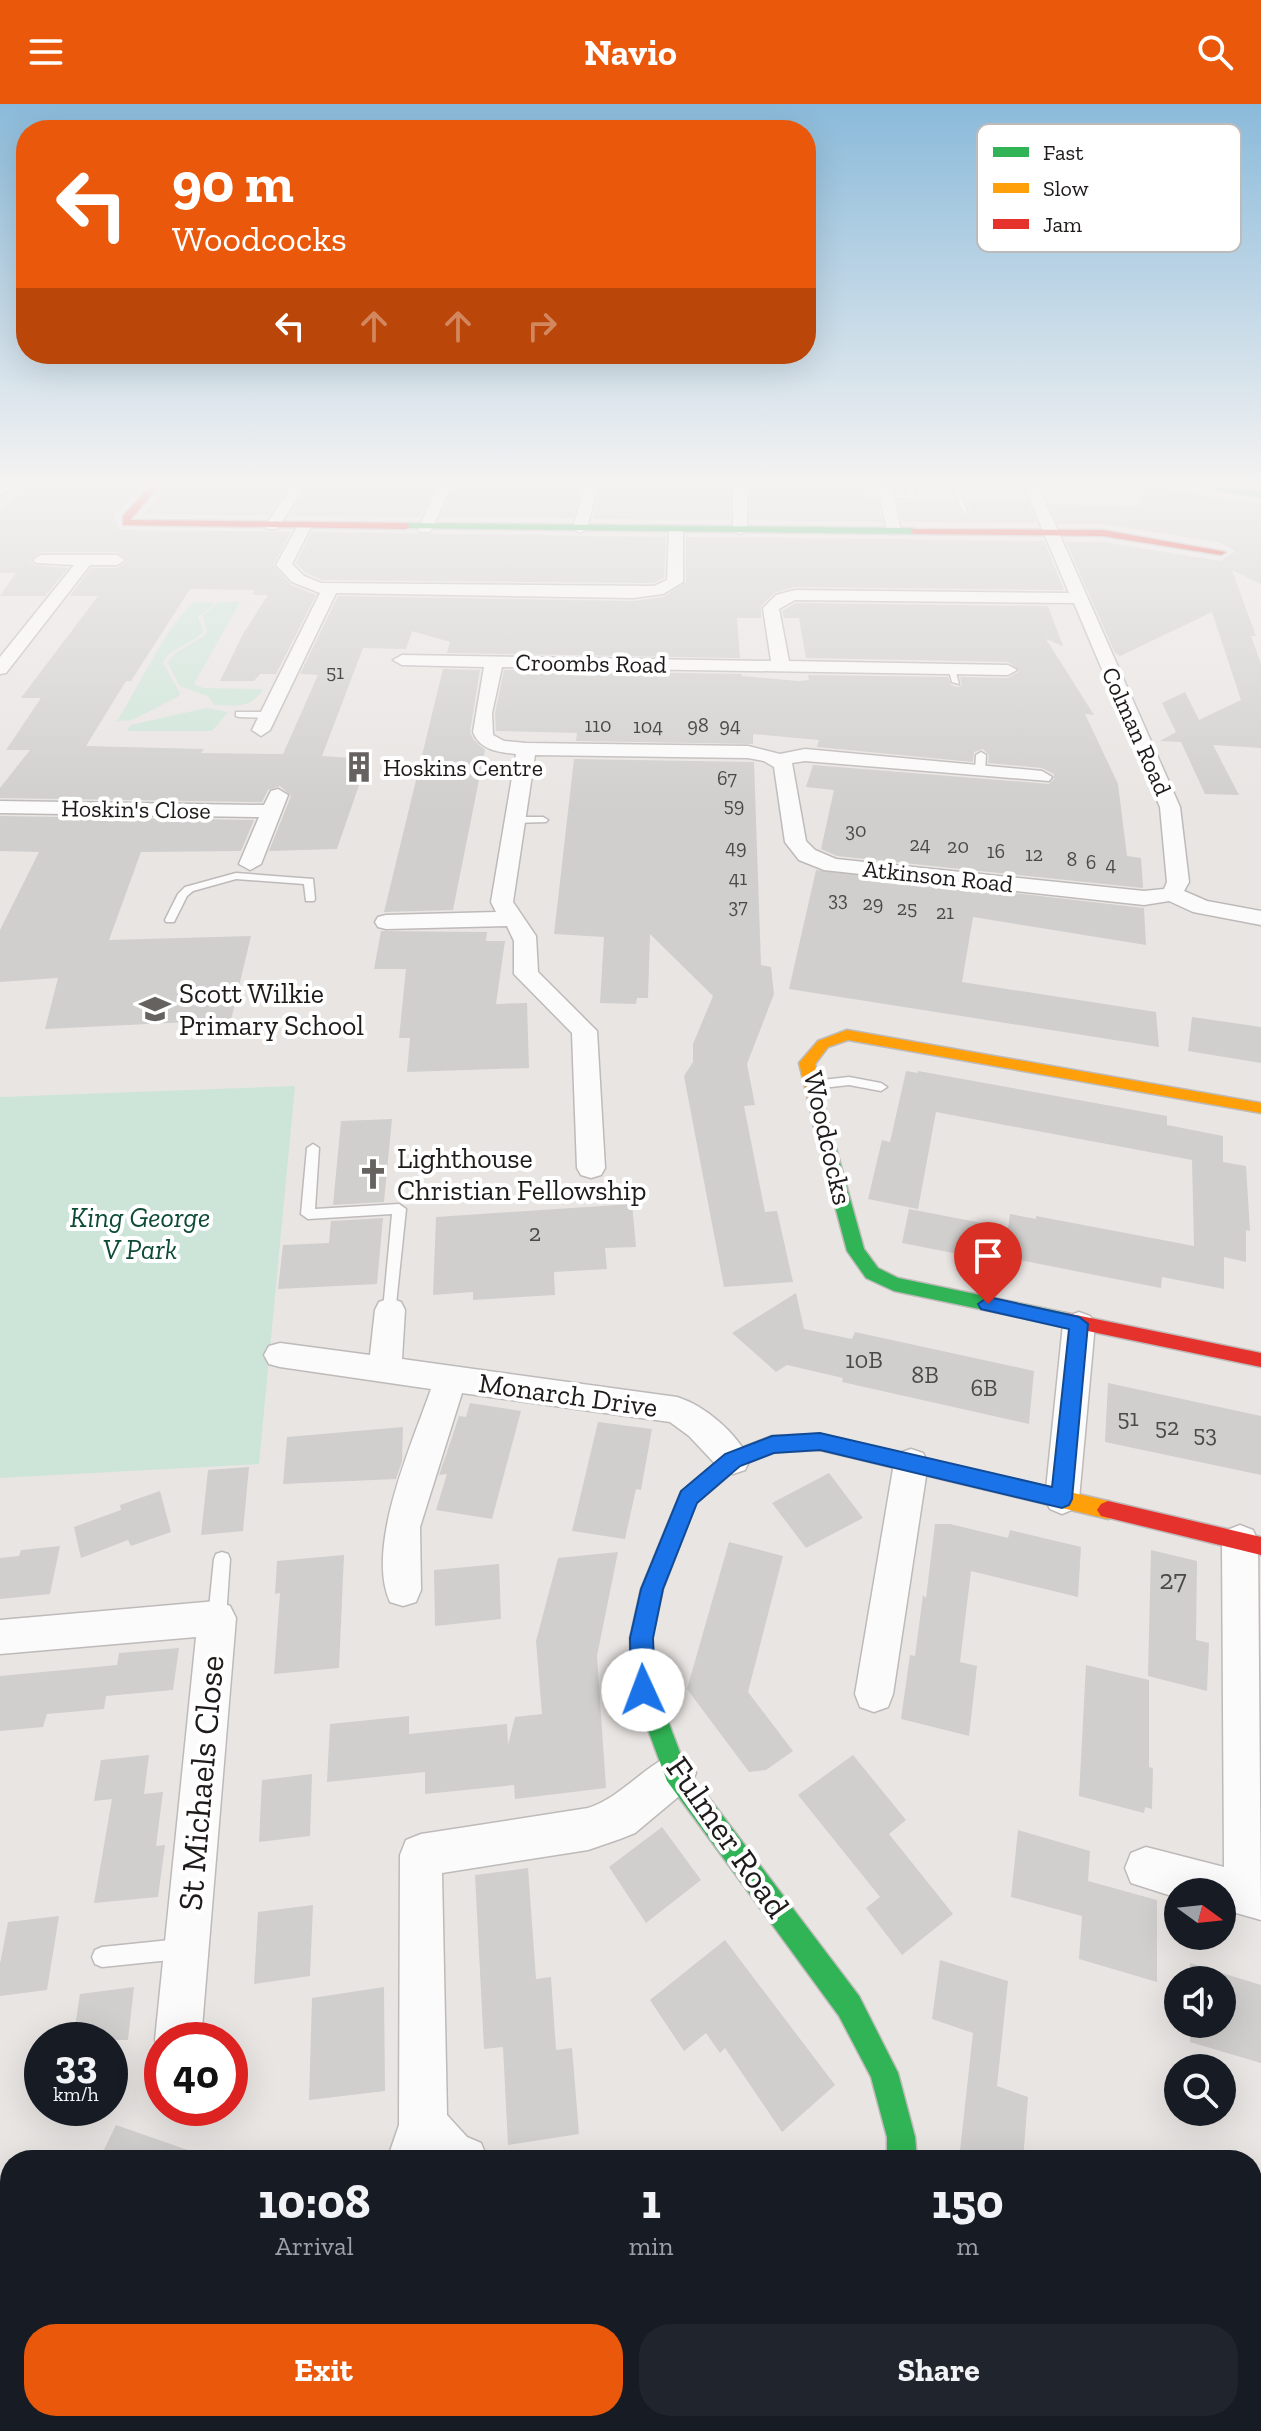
<!DOCTYPE html>
<html lang="en">
<head>
<meta charset="utf-8">
<style>
  :root { --surface:#171b24; --page:#20242c; --text:#f1f3f6; --muted:#9ea1a6; --accent:#ea580c }
  body { margin:0; font-family:"Zilla Slab",serif; background:var(--page); color:var(--text); height:100vh; display:flex; flex-direction:column; font-size:30px; white-space:nowrap }
  * { box-sizing:border-box; margin:0 }
  p { font-size:26px; color:var(--muted) }
  .icon { flex:none; width:44px; height:44px; fill:none; stroke:currentColor; stroke-width:2; stroke-linecap:round; stroke-linejoin:round }
  .map { position:relative; flex:1; overflow:hidden }
  .panel { position:absolute; left:0px; top:2046px; width:1262px; height:282px; display:flex; flex-direction:column; background:var(--surface); border-radius:32px 32px 0 0; box-shadow:0 8px 32px #0002 }
  .panel>* { flex:none }
  .guide { position:absolute; left:16px; top:16px; width:800px; height:244px; border-radius:32px; box-shadow:0 8px 32px #0002; background:#ea580c; color:#fff; overflow:hidden }
  .needle { width:52px; rotate:105deg }
  .tools { position:absolute; left:1164px; top:1774px; display:grid; gap:16px }
  .tools a { display:grid; place-items:center; width:72px; height:72px; border-radius:50%; background:var(--surface); box-shadow:0 8px 32px #0002; font-size:40px }
  .speed { position:absolute; left:24px; top:1918px; display:flex; gap:16px; font-size:40px; font-weight:700; text-align:center }
  .speed>* { display:grid; place-content:center; width:104px; height:104px; border-radius:50%; background:var(--surface); box-shadow:0 8px 32px #0002; line-height:1 }
  .speed small { font-size:20px; font-weight:400 }
  .speed .limit { border:12px solid #d22; background:#fff; color:#111 }
  .pin { position:absolute; display:grid; place-items:center; width:68px; height:68px; color:#fff; margin:-82px -34px; border-radius:50% 50% 50% 0; rotate:-45deg; box-shadow:0 0 8px #0007 }
  .pin .icon { rotate:45deg }
  .me { position:absolute; width:88px; margin:-44px; rotate:358deg; stroke-linejoin:round; filter:drop-shadow(0 0 6px #0008) }
  .turn { display:flex; align-items:center; gap:28px; height:168px; padding:0 24px; font-size:36px }
  .turn .icon { width:104px; height:104px; stroke-width:2.5 }
  .turn b { display:block; font-size:56px; line-height:68px }
  .lanes { display:flex; align-items:center; height:76px; padding:0 24px; background:#0003; justify-content:center; gap:40px; direction:ltr }
  .lanes .off { opacity:.35 }
  .eta { display:flex; justify-content:space-evenly; align-items:center; height:136px; text-align:center }
  .eta b { font-size:48px; font-weight:700; line-height:56px }
  .cta { display:flex; gap:16px; margin-top:auto; padding:16px 24px }
  .cta a { flex:1; height:92px; border-radius:32px; background:var(--accent); color:#fff; font-size:32px; font-weight:700; line-height:92px; text-align:center }
  .cta a+a { background:var(--page); color:var(--text) }
  header { display:flex; justify-content:space-between; align-items:center; height:104px; padding:0 24px; background:var(--accent); color:#fff; font-size:36px; font-weight:700 }
  .map>svg:first-child { display:block }
  .green { fill:#cde5d8 }
  .building { fill:#d0cfce }
  .lines { fill:none; stroke-linecap:round; stroke-linejoin:round }
  .lane-casing { stroke:#bebab9; stroke-width:3 }
  .street-casing { stroke:#bebab9; stroke-width:3 }
  .fast-casing { stroke:#bebab9; stroke-width:3 }
  .slow-casing { stroke:#bebab9; stroke-width:3 }
  .jam-casing { stroke:#bebab9; stroke-width:3 }
  .lane { fill:#fcfbfb; fill-rule:evenodd }
  .street { fill:#fcfbfb; fill-rule:evenodd }
  .fast { fill:#30b455; fill-rule:evenodd }
  .slow { fill:#ff9f0a; fill-rule:evenodd }
  .jam { fill:#e5322d; fill-rule:evenodd }
  .route { fill:#1a73e8; stroke:#114b97; stroke-width:2 }
  .labels { text-anchor:middle; dominant-baseline:central; stroke-width:8; stroke-linejoin:round; paint-order:stroke }
  .far-number-label { font-size:20px; fill:#4c4a49 }
  .far-street-label { font-size:24px; fill:#1e1b1a; stroke:#fff }
  .far-poi-label { font-size:24px; fill:#1e1b1a; stroke:#fff; text-anchor:start }
  .number-label { font-size:24px; fill:#4c4a49 }
  .poi-label { font-size:28px; fill:#1e1b1a; stroke:#fff; text-anchor:start }
  .street-label { font-size:28px; fill:#1e1b1a; stroke:#fff }
  .park-label { font-size:28px; font-style:italic; fill:#0e4b36; stroke:#fff }
  .near-number-label { font-size:28px; fill:#4c4a49 }
  .near-street-label { font-size:34px; fill:#1e1b1a; stroke:#fff }
  .key { fill:#fff; stroke:#bcbbba; stroke-width:2 }
  .key-label { font-size:22px; fill:#1e1b1a }
</style>
</head>
<body>
<header><svg class="icon" aria-label="menu" viewBox="0 0 24 24"><path d="M4 6h16M4 12h16M4 18h16"/></svg>Navio<svg class="icon" aria-label="search" viewBox="0 0 24 24"><circle cx="10" cy="10" r="6"/><path d="M15 15l6 6"/></svg></header>
<div class="map">
<svg width="1261" height="2327" viewBox="0 0 1261 2327">
  <rect width="100%" height="100%" fill="#e9e5e3"/>
  <path class="green" d="M196 498 215 499 198 513 203 528C192 541 170 543 163 559L180 589 179 592 132 616 117 617C134 592 174 507 196 498Z
    M219 498H240L194 580 203 584 263 585C250 606 236 601 214 601L208 592 180 582 167 558 177 548 204 532 207 528 203 511Z
    M206 604 228 608 212 627H127L131 621Z
    M295 982 259 1360 0 1374V993Z"/>
  <path class="building" d="M35 377H145L114 412 119 426 291 428 273 461 291 481 316 491 276 570H260L254 577H220L243 530 268 491H253L255 486 190 485 131 577H126L86 642 204 645 201 649 283 650 318 571 300 570 338 492 633 497 663 493 686 478V433L1044 437 1064 486 794 483 774 489 761 502V514H737L740 554 447 549 450 538 412 527 406 545 363 544 322 652 368 655 337 745 269 747 291 692 280 682 268 686 262 698 0 694V684L30 646H6L41 594H21L98 492H70L91 464H117L128 457 117 448H41L30 456 34 461 68 464 45 492H0L16 469H0V409Z
    M172 377H291L268 411 144 410Z
    M312 377H437L420 413 290 412Z
    M457 377H582L573 414 441 413Z
    M602 377H730V416L593 415Z
    M750 377H863L865 395H878L882 418 750 416Z
    M1144 381 1261 401V480L1232 466 1256 532H1251L1261 560V644L1213 641 1239 691 1205 690 1181 638 1160 637 1176 628 1162 599 1185 588 1199 616 1241 596 1212 508 1120 552 1115 549 1066 438H1103L1221 457 1235 447 1221 439 1103 420H1058L1049 400 1141 403Z
    M898 397H956L959 408 966 411 970 407 967 398 1028 399 1036 419 902 418Z
    M312 428 666 433 664 474 653 479 322 476 306 469 296 459Z
    M796 499 1048 502 1063 542 1046 535 1094 611 1085 610 1118 680 1127 752 1141 754 1143 784 837 752 821 745 834 686 806 683 813 661 1049 680 1054 675V670L1042 664 988 659 989 651 983 645 974 648 973 658 817 643 819 636 753 630V640L576 637 577 629 496 627 495 609 504 566 741 570 742 572 798 577 809 576 808 571 948 573 951 581 958 583 962 581 960 573 1008 574 1020 567 1008 558 806 554 799 514H784L782 507Z
    M443 565 480 566 470 628 474 636 485 646 453 806 384 808Z
    M574 655 754 658 761 861 771 863 774 890 747 960 755 1001 744 1002 765 1108 777 1107 793 1178 724 1183 684 972 693 958V940L713 892 650 830 648 894H637L636 900 600 899 604 833 554 830Z
    M0 712 254 716 241 747 141 748 109 836 251 832 231 916 45 925 58 874 0 878V826L39 748 0 747Z
    M816 766 1144 804 1146 841 973 813 962 878 1156 908 1159 943 789 885Z
    M381 827 487 828 486 837H505L496 900 527 899 529 964 407 968 410 934H399L406 865H374Z
    M1192 913 1261 923V959L1188 947Z
    M906 967 918 969V967L1167 1012V1021L1223 1032V1058L1246 1062 1250 1127 1246 1126V1158L1224 1153V1185L1162 1173 1161 1184 999 1152V1158L902 1139 909 1105 1008 1124 1010 1110 1036 1115V1112L1194 1142 1192 1056 936 1008 918 1105 868 1095 882 1036 890 1038Z
    M392 1015 384 1098 333 1101 341 1017Z
    M632 1100 636 1143 605 1144 607 1165 554 1168 555 1191 473 1196V1188L433 1191 436 1113Z
    M383 1114 377 1180 278 1185 283 1141 329 1139 331 1117Z
    M796 1189 804 1225 852 1235 855 1228 1034 1267 1029 1320 842 1278 843 1274 787 1261 776 1268 732 1229Z
    M1108 1279 1261 1312V1371L1105 1338Z
    M470 1299 521 1307 492 1415 436 1406 447 1370 439 1371 448 1345 459 1312 466 1313Z
    M598 1318 652 1325 641 1386 636 1385 625 1435 572 1427Z
    M403 1323 402 1357 396 1375 283 1380 287 1333Z
    M249 1363 243 1427 201 1431 208 1366Z
    M829 1369 863 1414 806 1444 772 1399Z
    M160 1387 171 1428 131 1442 128 1436 81 1454 74 1423 121 1406 120 1401Z
    M935 1420H950L1008 1434 1010 1426 1081 1443 1078 1493 971 1467 960 1558 977 1562 969 1632 901 1615 910 1551 915 1552 923 1491 926 1494Z
    M729 1438 783 1452 748 1588 793 1647 766 1666 749 1668 687 1585Z
    M60 1442 50 1490 0 1495V1454L19 1452 21 1446Z
    M1151 1446 1197 1457 1196 1536 1209 1539 1207 1587 1148 1572Z
    M618 1448 597 1552 606 1684 515 1695 514 1681 425 1690V1668L327 1678 330 1620 409 1612V1630L507 1620 508 1641 515 1613 542 1610 536 1537 558 1454Z
    M344 1451 339 1564 274 1570 280 1489 275 1490 277 1457Z
    M499 1460 501 1515 435 1522 434 1466Z
    M179 1544 173 1586 106 1592 104 1605 47 1610 43 1623 0 1627V1572L117 1561 119 1549Z
    M1086 1561 1149 1576V1663L1153 1664 1152 1705 1145 1703 1144 1709 1079 1692Z
    M149 1651 144 1690 163 1688 156 1742 165 1741 158 1793 94 1799 112 1695 94 1697 101 1656Z
    M853 1651 906 1716 889 1730 953 1810 902 1851 866 1804 880 1793 798 1691Z
    M312 1670 310 1732 259 1738 262 1676Z
    M662 1723 701 1776 646 1819 609 1763Z
    M1018 1726 1090 1747 1088 1777 1157 1796V1878L1079 1855 1082 1812 1011 1793Z
    M528 1764 536 1875 551 1873 556 1946 572 1944 579 2030 508 2041 503 1943 484 1945 475 1771Z
    M313 1801 310 1872 254 1880 258 1808Z
    M59 1812 47 1886 0 1892V1860L8 1818Z
    M725 1836 835 1981 782 2028 725 1944 720 1949 706 1929 684 1947 650 1896Z
    M940 1856 1008 1877 997 1982 1028 1993 1023 2056H959L973 1929 932 1915Z
    M1190 1859 1261 1881V1959L1190 1938V1920H1222V1876H1190Z
    M134 1883 128 1936H73L80 1890Z
    M384 1883 385 1987 309 1996 312 1894Z
    M116 2021 202 2051 201 2056H99Z"/>
  <g class="lines">
    <defs>
      <path id="lane" d="M906 377H912L915 394H885L887 391H909Z
        M952 377H958L967 408 962 407Z
        M948 563 955 565 959 580 952 578Z
        M236 608H268L272 611 268 614 239 613 236 612Z
        M981 648 986 651 985 667 980 670 975 667 976 651Z
        M543 713 548 716 546 718 514 719 509 716 514 713Z
        M236 769 313 775 315 795 314 797H306L304 780 236 775 193 787 187 792 174 818H166L165 816 178 790 185 783Z
        M849 973 881 979 887 983 881 987 849 981 813 985 807 981 813 977Z
        M313 1040 319 1044 315 1105 399 1100 406 1105 395 1210H385L383 1206 392 1110 308 1115 301 1110 307 1044Z
        M222 1448 228 1450 230 1455 226 1514 223 1520 217 1522 211 1520 208 1514 214 1455 216 1450Z
        M180 1835 187 1838 190 1845 187 1852 180 1855 102 1863 95 1860 92 1853 95 1846 102 1843Z"/>
      <path id="street" d="M4 377H19L0 392V381Z
        M295 377H309L277 425H267L265 422Z
        M440 377H454L432 425 430 428H420L418 425Z
        M585 377H599L587 425 580 429 573 425Z
        M733 377H747V426L740 430 733 426Z
        M877 377H891L901 427 899 430H889L887 427Z
        M1022 377H1036L1180 703 1189 778 1184 787 1207 797 1261 807V821L1193 808 1169 797 1144 801 824 766 799 756 785 738 774 663 764 657 748 654 535 651 513 798 536 832 538 868 597 927 605 1064 601 1071 591 1074 581 1071 577 1064 572 929 514 870V837L507 822 386 825 378 823 375 818 378 813 386 811 496 808 491 798 516 650C498 648 480 646 473 628L484 563 402 561 393 556 402 551 771 557 763 504 776 491 795 486 1069 489ZM795 496 1074 499 1160 703 1167 778 1164 785 1144 787 836 755 815 746 806 737 792 659 805 657 1049 677 1052 673 1042 667 805 645 780 650 748 642 526 639 504 637 493 631 492 609 502 563 1008 571 1017 566 1008 561 789 557 779 505Z
        M304 419 311 423 292 460 304 472 321 479 654 482 667 476 669 426 676 422 683 426V478L663 490 633 494 336 489 270 626 261 632 252 626 320 489 292 478 276 461 297 423Z
        M41 451H117L125 456 117 461H90L6 569 0 570V553L74 461 36 459 33 456Z
        M278 685 288 691 261 760 250 766 239 760 259 713 0 709V697L264 701 271 687Z
        M390 1194 401 1198 405 1206 402 1255 677 1293C706 1302 736 1329 750 1356L745 1366 733 1370 721 1366 689 1332 670 1318 462 1289 420 1423 421 1486 416 1498 403 1502 390 1498C365 1443 412 1340 431 1285L280 1263 269 1260 264 1251 269 1242 280 1239 370 1251 375 1206 379 1198Z
        M1079 1208 1090 1212 1095 1220 1079 1395 1074 1405 1062 1410 1050 1405 1045 1395 1063 1220 1068 1212Z
        M911 1345 923 1349 928 1359 893 1590 888 1603 874 1608 860 1603 855 1590 894 1359 899 1349Z
        M1240 1421 1253 1426 1258 1437 1261 1816 1222 1805V1788H1178V1794L1131 1779 1125 1764 1131 1749 1146 1743 1224 1763 1222 1437 1227 1426Z
        M217 1497 230 1502 236 1514 201 1936H162V1952L155 1936 196 1533 0 1550V1516Z
        M676 1649 690 1655 696 1669 690 1683 635 1729 620 1735 588 1746 442 1769 447 2011 467 2033 481 2039 488 2056H387L399 2021 400 1751 406 1736 421 1730 588 1704C622 1693 643 1662 676 1649Z
        M848 2318H902L901 2327H847Z
        M975 2318H1049L1053 2327H979Z"/>
      <path id="fast" d="M1193 377 1261 387V393L1211 385Z
        M406 419 913 424 917 427 913 430 403 424Z
        M819 1007 827 1012 864 1145 878 1164 898 1174 1066 1209 1073 1211 1075 1216 1073 1221 1066 1223 894 1187 866 1174 847 1147 811 1012Z
        M643 1569 651 1572 685 1662 859 1892 898 1969 915 2033 917 2056H887V2033L871 1973 839 1912 667 1677 631 1580 635 1572Z"/>
      <path id="slow" d="M847 926 1261 999V1009L848 936 828 943 815 960 827 1012 825 1016H813L799 959 818 937Z
        M820 1330 1108 1397 1115 1400 1119 1406 1115 1412 1108 1415 820 1346 773 1348 740 1362 696 1399 663 1485 652 1534 655 1580 651 1588 643 1591 635 1588 631 1580 630 1534 641 1485 681 1388 726 1350 772 1332Z"/>
      <path id="jam" d="M155 377H163L130 416 406 419 410 422 406 425 123 421V412Z
        M910 425 1103 426 1226 448 1221 451 1103 432 913 430Z
        M1066 1209 1261 1249V1263L1059 1221 1057 1216 1059 1211Z
        M1108 1397 1261 1433V1451L1101 1412 1097 1406 1101 1400Z"/>
    </defs>
    <use href="#lane" class="lane-casing"/>
    <use href="#street" class="street-casing"/>
    <use href="#fast" class="fast-casing"/>
    <use href="#slow" class="slow-casing"/>
    <use href="#jam" class="jam-casing"/>
    <use href="#lane" class="lane"/>
    <use href="#street" class="street"/>
    <use href="#fast" class="fast"/>
    <use href="#slow" class="slow"/>
    <use href="#jam" class="jam"/>
  </g>
  <linearGradient id="sky" x2="0" y2="1"><stop stop-color="#8abada"/><stop offset="0.54" stop-color="#f5f3f2"/><stop offset="1" stop-color="#f5f3f2" stop-opacity="0"/></linearGradient>
  <rect width="1261" height="703" fill="url(#sky)"/>
  <path class="route" d="M988 1193 1079 1213 1088 1220 1072 1395 1069 1401 1062 1404 820 1346 774 1349 740 1362 697 1399 663 1485 653 1534 655 1586 651 1593 643 1597 634 1593 631 1586 630 1534 641 1485 681 1387 725 1350 772 1332 820 1329 1052 1383 1069 1225 981 1205 978 1200Z"/>
  <defs>
    <symbol id="building-bare" viewBox="-9 -9 18 18"><path d="M-4-6H4V6H1V3H-1V6H-4ZM-2.5-4.3h1.7v1.8h-1.7ZM.8-4.3h1.7v1.8H.8ZM-2.5-1h1.7V.8h-1.7ZM.8-1h1.7V.8H.8Z" fill="#656260" stroke="#fff" stroke-width="2.5" paint-order="stroke"/></symbol>
    <symbol id="school-bare" viewBox="-9 -9 18 18"><path d="M0-5L7-2L0 1L-7-2ZM-4 1L0 2.5L4 1V4Q0 6-4 4Z" fill="#656260" stroke="#fff" stroke-width="2.5" paint-order="stroke"/></symbol>
    <symbol id="church-bare" viewBox="-9 -9 18 18"><path d="M-1.2-6h2.4v3.5h3.3v2.4h-3.3V6h-2.4V-.1h-3.3v-2.4h3.3Z" fill="#656260" stroke="#fff" stroke-width="2.5" paint-order="stroke"/></symbol>
  </defs>
  <g fill-rule="evenodd">
    <use href="#building-bare" x="337" y="641" width="44" height="44"/>
    <use href="#school-bare" x="133" y="883" width="44" height="44"/>
    <use href="#church-bare" x="351" y="1048" width="44" height="44"/>
  </g>
  <g class="labels">
    <g class="far-number-label">
      <text x="335" y="568">51</text>
      <text x="598" y="621">110</text>
      <text x="698" y="621">98</text>
      <text x="730" y="621">94</text>
      <text x="648" y="622">104</text>
      <text x="727" y="674">67</text>
      <text x="734" y="701">59</text>
      <text x="856" y="726">30</text>
      <text x="920" y="740">24</text>
      <text x="958" y="742">20</text>
      <text x="736" y="743">49</text>
      <text x="996" y="747">16</text>
      <text x="1034" y="750">12</text>
      <text x="1072" y="755">8</text>
      <text x="1091" y="758">6</text>
      <text x="1111" y="760">4</text>
      <text x="738" y="774">41</text>
      <text x="838" y="795">33</text>
      <text x="873" y="799">29</text>
      <text x="738" y="802">37</text>
      <text x="907" y="804">25</text>
      <text x="945" y="808">21</text>
    </g>
    <g class="far-street-label">
      <text transform="translate(591 559) rotate(1)">Croombs Road</text>
      <text transform="translate(1137 627) rotate(66)">Colman Road</text>
      <text transform="translate(136 705) rotate(1)">Hoskin's Close</text>
      <text transform="translate(938 772) rotate(6)">Atkinson Road</text>
    </g>
    <g class="far-poi-label">
      <text x="383" y="663">Hoskins Centre</text>
    </g>
    <g class="number-label">
      <text x="535" y="1128">2</text>
      <text x="864" y="1255">10B</text>
      <text x="925" y="1270">8B</text>
      <text x="984" y="1283">6B</text>
      <text x="1128" y="1313">51</text>
      <text x="1167" y="1322">52</text>
      <text x="1205" y="1329">53</text>
    </g>
    <g class="poi-label">
      <text x="179" y="889">Scott Wilkie<tspan x="179" dy="32">Primary School</tspan></text>
      <text x="397" y="1054">Lighthouse<tspan x="397" dy="32">Christian Fellowship</tspan></text>
    </g>
    <g class="street-label">
      <text transform="translate(828 1034) rotate(77)">Woodcocks</text>
      <text transform="translate(568 1291) rotate(8)">Monarch Drive</text>
    </g>
    <g class="park-label">
      <text x="140" y="1113">King George<tspan x="140" dy="32">V Park</tspan></text>
    </g>
    <g class="near-number-label">
      <text x="1173" y="1475">27</text>
    </g>
    <g class="near-street-label">
      <text transform="translate(201 1679) rotate(-85)">St Michaels Close</text>
      <text transform="translate(728 1733) rotate(55)">Fulmer Road</text>
    </g>
  </g>
  <rect x="977" y="20" width="264" height="128" rx="12" class="key"/>
  <rect x="993" y="43" width="36" height="10" fill="#30b455"/>
  <rect x="993" y="79" width="36" height="10" fill="#ff9f0a"/>
  <rect x="993" y="115" width="36" height="10" fill="#e5322d"/>
  <g class="key-label">
    <text x="1043" y="56">Fast</text>
    <text x="1043" y="92">Slow</text>
    <text x="1043" y="128">Jam</text>
  </g>
</svg>
<div class="tools">
<a><svg class="needle" viewBox="-14 -14 28 28"><path d="M0-13l5 13h-10z" fill="#e53935"/><path d="M0 13l5-13h-10z" fill="#9ea1a6"/></svg></a>
<a><svg class="icon" aria-label="sound" viewBox="0 0 24 24"><path d="M4 9h4l5-4v14l-5-4H4zM17 9q2 3 0 6"/></svg></a>
<a><svg class="icon" aria-label="search" viewBox="0 0 24 24"><circle cx="10" cy="10" r="6"/><path d="M15 15l6 6"/></svg></a>
</div>
<div class="speed"><div>33<small>km/h</small></div><div class="limit">40</div></div>
<div class="pin" style="left:988px;top:1200px;background:#d93025"><svg class="icon" aria-label="arrive" viewBox="0 0 24 24"><path d="M6 21V4h12l-3 4 3 4H6"/></svg></div>
<svg class="me" style="left:643px;top:1586px" viewBox="-20 -20 40 40"><circle r="19" fill="#fff"/><path d="M0-13L10 11 0 6-10 11z" fill="#1a73e8"/></svg>
<div class="guide">
<div class="turn"><svg class="icon" aria-label="left" viewBox="0 0 24 24"><path d="M17 20v-9H6M10 6l-5 5 5 5"/></svg><div><b>90 m</b>Woodcocks</div></div>
<div class="lanes"><svg class="icon" aria-label="left" viewBox="0 0 24 24"><path d="M17 20v-9H6M10 6l-5 5 5 5"/></svg><svg class="icon off" aria-label="ahead" viewBox="0 0 24 24"><path d="M12 20V5M6 11l6-6 6 6"/></svg><svg class="icon off" aria-label="ahead" viewBox="0 0 24 24"><path d="M12 20V5M6 11l6-6 6 6"/></svg><svg class="icon off" aria-label="right" viewBox="0 0 24 24"><path d="M7 20v-9h11M14 6l5 5-5 5"/></svg></div>
</div>
<section class="panel">
<div class="eta">
<div><b>10:08</b><p>Arrival</p></div>
<div><b>1</b><p>min</p></div>
<div><b>150</b><p>m</p></div>
</div>
<div class="cta"><a>Exit</a><a>Share</a></div>
</section>
</div>
</body>
</html>
